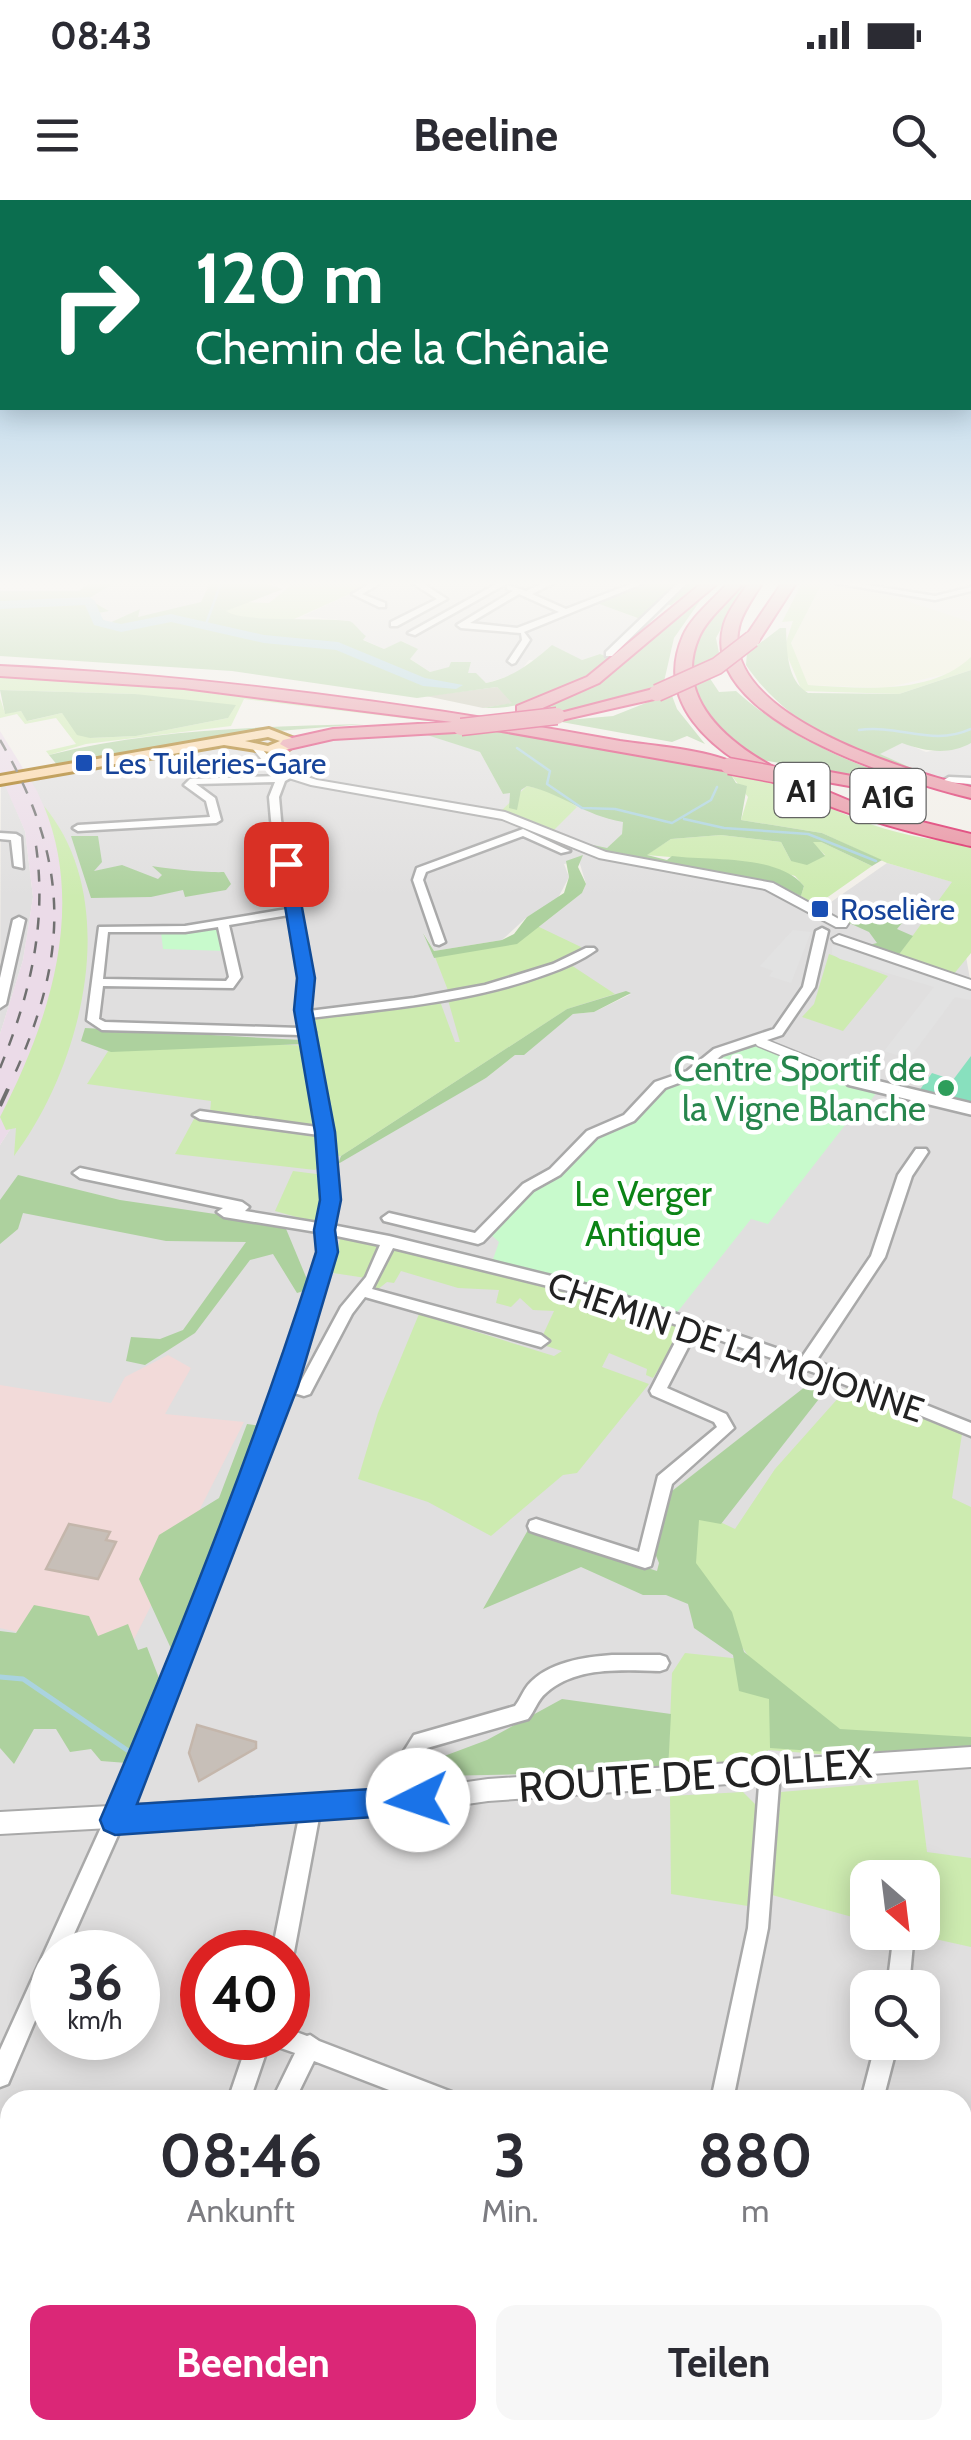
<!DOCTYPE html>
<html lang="de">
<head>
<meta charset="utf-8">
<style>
  :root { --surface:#fff; --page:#f7f7f7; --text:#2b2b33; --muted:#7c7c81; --accent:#db2777 }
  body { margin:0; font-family:Cabin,sans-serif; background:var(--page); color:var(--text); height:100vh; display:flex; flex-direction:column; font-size:38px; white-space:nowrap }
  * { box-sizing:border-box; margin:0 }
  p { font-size:32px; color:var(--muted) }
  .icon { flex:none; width:55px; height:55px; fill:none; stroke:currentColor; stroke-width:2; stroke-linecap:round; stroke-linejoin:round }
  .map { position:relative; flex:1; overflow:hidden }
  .sheet { position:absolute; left:0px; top:1890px; width:972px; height:350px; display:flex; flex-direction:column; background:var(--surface); border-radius:30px 30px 0 0; box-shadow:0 5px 25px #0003 }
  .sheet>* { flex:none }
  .hud { position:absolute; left:0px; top:0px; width:972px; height:210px; box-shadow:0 5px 25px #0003; background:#0b6e4f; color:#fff; overflow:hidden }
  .needle { width:65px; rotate:152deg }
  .fabs { position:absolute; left:850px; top:1660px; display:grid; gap:20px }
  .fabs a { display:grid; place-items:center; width:90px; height:90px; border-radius:20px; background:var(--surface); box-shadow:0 5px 25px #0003; font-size:50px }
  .speed { position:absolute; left:30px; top:1730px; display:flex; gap:20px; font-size:50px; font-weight:700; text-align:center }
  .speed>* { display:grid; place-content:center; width:130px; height:130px; border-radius:50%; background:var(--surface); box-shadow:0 5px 25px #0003; line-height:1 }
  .speed small { font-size:25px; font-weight:400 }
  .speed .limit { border:15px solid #d22; background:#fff; color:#111 }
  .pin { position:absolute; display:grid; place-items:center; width:85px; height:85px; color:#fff; margin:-42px; border-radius:20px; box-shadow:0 5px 15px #0006 }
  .me { position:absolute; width:110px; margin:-55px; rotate:266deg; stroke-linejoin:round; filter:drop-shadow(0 0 8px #0008) }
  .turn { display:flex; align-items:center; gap:35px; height:210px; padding:0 30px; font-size:45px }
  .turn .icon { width:130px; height:130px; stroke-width:2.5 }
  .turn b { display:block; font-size:70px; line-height:85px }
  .eta { display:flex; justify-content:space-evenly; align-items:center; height:170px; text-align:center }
  .eta b { font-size:60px; font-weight:800; line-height:70px }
  .primary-button { display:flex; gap:20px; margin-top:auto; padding:20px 30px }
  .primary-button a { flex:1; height:115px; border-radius:20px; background:var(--accent); color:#fff; font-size:40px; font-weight:800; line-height:115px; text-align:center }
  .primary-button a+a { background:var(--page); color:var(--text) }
  .status { display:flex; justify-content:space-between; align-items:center; height:70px; padding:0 50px; background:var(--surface); direction:ltr }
  .status svg { height:28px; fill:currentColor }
  header { display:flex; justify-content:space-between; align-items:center; height:130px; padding:0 30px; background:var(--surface); font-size:45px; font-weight:800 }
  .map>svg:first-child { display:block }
  .residential { fill:#e0dfdf; fill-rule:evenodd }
  .commercial { fill:#f2dad9 }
  .industrial { fill:#ebdbe8 }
  .construction { fill:#c7c7b4 }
  .farmland { fill:#eef0d5 }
  .grass { fill:#cdebb0 }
  .forest { fill:#add19e }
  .park { fill:#c8facc }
  .pitch { fill:#88e0be }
  .parking { fill:#e2e2e2 }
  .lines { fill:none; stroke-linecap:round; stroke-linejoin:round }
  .stream-far1 { stroke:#aad3df; stroke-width:2.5 }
  .stream { stroke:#aad3df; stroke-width:5 }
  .river { fill:#aad3df; fill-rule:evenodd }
  .building { fill:#c7bfb8; stroke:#c4b6ab; stroke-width:2.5 }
  .pedestrian-far1-casing { stroke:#a9a9a9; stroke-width:12 }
  .pedestrian-casing { stroke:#a9a9a9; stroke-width:16 }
  .minor-casing { stroke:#a9a9a9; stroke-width:5 }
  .tertiary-casing { stroke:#a9a9a9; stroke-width:4 }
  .primary-casing { stroke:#a06b00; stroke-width:6 }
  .motorway-casing { stroke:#dc2a67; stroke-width:4 }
  .pedestrian-far1 { stroke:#fff; stroke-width:9 }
  .pedestrian { stroke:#fff; stroke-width:11 }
  .minor { fill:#fff; fill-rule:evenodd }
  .tertiary { fill:#fff; fill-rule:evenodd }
  .primary { fill:#fcd6a4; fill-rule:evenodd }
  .motorway { fill:#e892a2; fill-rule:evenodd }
  .rail-far1 { stroke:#707070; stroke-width:2.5; stroke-dasharray:12 12; stroke-linecap:butt }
  .rail { stroke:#707070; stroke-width:4; stroke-dasharray:19 19; stroke-linecap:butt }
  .motorway-bridge-casing { stroke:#dc2a67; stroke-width:19; stroke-linecap:butt }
  .motorway-bridge { stroke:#e892a2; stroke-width:16 }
  .route { fill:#1a73e8; stroke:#114b97; stroke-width:2.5 }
  .transit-dot { fill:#1a4fb4; stroke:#fff; stroke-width:4 }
  .leisure-dot { fill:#2e9e5b; stroke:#fff; stroke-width:4 }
  .labels { text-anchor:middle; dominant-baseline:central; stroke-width:9; stroke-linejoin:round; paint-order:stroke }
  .far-transit-label { font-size:30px; fill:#164399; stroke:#fff; text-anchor:start }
  .shield { fill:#fff; stroke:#646464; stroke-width:2.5 }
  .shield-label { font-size:32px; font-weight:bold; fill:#222 }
  .leisure-label { font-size:35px; fill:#27864d; stroke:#fff; text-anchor:end }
  .park-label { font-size:35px; fill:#0c8416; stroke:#fff }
  .street-label { font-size:35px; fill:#222; stroke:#fff }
  .near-street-label { font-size:42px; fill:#222; stroke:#fff }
</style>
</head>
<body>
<div class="status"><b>08:43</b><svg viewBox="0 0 49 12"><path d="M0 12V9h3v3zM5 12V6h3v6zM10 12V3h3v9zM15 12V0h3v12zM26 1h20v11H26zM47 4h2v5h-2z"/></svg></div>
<header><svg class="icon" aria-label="menu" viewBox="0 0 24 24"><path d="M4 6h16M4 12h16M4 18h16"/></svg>Beeline<svg class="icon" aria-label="search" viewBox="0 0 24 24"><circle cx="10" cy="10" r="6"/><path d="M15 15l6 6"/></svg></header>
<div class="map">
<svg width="971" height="2240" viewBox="0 0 971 2240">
  <rect width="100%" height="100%" fill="#f2efe9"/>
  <path class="residential" d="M114 383H210L201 402 187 408 137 417 140 409 107 424 98 413 108 410 87 399Z
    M374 383H644L595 402 647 422V428L608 458 600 454 582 460H529L519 473 486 483 467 474 471 463 430 472 409 458 417 449 402 441 384 449 362 439 348 421 303 416Z
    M434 533 480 552 503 594 527 586 624 619 622 634 604 651 772 685 821 709 887 663 953 682 971 785V2240H142L121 2230H962V1900H10V2178L0 2174V945L38 886 59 641 24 570 103 558 108 564 215 544ZM579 661 586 684 582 693 517 744 434 758 423 732 434 751 502 740 527 717 557 700 569 677 564 664ZM631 794 594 812 573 814 524 854 515 855 486 878 341 955 567 809ZM868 1678H922V1732H868ZM52 1752H138V1838H52ZM202 1752H288V1838H202ZM868 1788H922V1842H868Z
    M902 542 926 552 971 543V586L944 581 879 554Z
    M1 574 25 631 33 697 23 760 0 834Z"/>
  <path class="commercial" d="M168 1155 191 1168 165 1214 244 1222 125 1457 0 1428V1185L111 1203 125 1177Z"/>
  <path class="industrial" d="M0 531 37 591 59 641 70 692 38 886 0 945V834L23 760 33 697 25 631 0 574Z"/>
  <path class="construction" d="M497 487 514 503 483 508 426 496Z"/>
  <path class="farmland" d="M822 383 888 395 971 422V457L955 472 885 488 807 485 791 443Z
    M0 2209H10V2230H81L103 2240H0Z"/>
  <path class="grass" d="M294 383H374L292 420 235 417 225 411 245 402 269 403Z
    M802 383H822L791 443 808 485C861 488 930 496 971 457V470L899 494 802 491 784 448 793 421 782 422Z
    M0 476 146 483 444 519 427 521 244 499 231 526 86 544 49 555 46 551 76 544 56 518 25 524 17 514 0 518V498L5 513 21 511 28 521 62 513 90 538 136 536 228 518 135 494 0 490Z
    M728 571C778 580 824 608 873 625 904 636 938 640 971 646V753L953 775 897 757 952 682 887 663 822 633 741 620 748 597Z
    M527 586 553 592 577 607 554 630 500 612Z
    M44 606C124 702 82 866 14 956L16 928 6 930 0 917C49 822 86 710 44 606Z
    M721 635 781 642 791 661 825 655 811 642H821L872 666 825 699 811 702 801 696 804 686 795 676 755 664 646 655 671 639Z
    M535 725 581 747 580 753 532 775 449 793 435 757 516 743Z
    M829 754 888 776 843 831 802 817 814 804Z
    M571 765 615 794 567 809 341 956 332 955 312 818 433 800 441 804 455 842H460L448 800 526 783Z
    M119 834 306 846 319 923 311 927 210 913 211 901 87 884Z
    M195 917 321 935 322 963 315 970 175 954Z
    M293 971 324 975 326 1007 314 1022 275 1011Z
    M340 1038 380 1047 366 1078 333 1073Z
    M390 1047 578 1092 675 1125 681 1133 653 1178 646 1175 647 1169 609 1153 602 1167 649 1184 577 1273 563 1275 491 1336 428 1302 358 1279 378 1213 419 1114 554 1156 562 1151 543 1145 546 1139 542 1137 554 1111 533 1110 520 1098 511 1107 496 1103 499 1090 458 1088 401 1071 394 1083 387 1082 377 1090 373 1086Z
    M848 1187 962 1234 952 1298 971 1307V1547L843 1556 768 1550 767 1564 668 1571 672 1473 685 1453 751 1460 690 1372 672 1299 735 1329 775 1269Z
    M918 1580 927 1652 971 1658V1747L908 1733 922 1732V1678H868L867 1721 772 1695 781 1592Z
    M743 1592 756 1605 748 1706 671 1694 670 1596Z"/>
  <path class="forest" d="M89 383H114L88 399 109 411 98 413 107 424 140 409 138 417 201 402 210 383H264L283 389 226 411C242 423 323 417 349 421 354 422 361 433 366 436L363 440 384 449 401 441 418 449 410 459 430 472 449 467 451 462H471L468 473H476L486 483C514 477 531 463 552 445L582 460 600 454 608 457 647 428C600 469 549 510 483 508L512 503 497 487 417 498 232 471 0 456V391H79Z
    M644 383H701L671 405 658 403 643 420 594 402Z
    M745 384 716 438 720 458 691 474C693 434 714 409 745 384Z
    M698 396 702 398 674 438 663 486 610 502 540 515 534 509 599 481Z
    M780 428H786C787 449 786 480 808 493L899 494 971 470V543C950 555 926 552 902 543L880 554 923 573C855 557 786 524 746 465L747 453Z
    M709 477 719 492 736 491C792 541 855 565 925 588L751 558 703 510 692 485Z
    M0 490 135 494 236 505 228 518 136 536 90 538 77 535 62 513 27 521 21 511 5 514Z
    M671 493 677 509 705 544 687 536 672 542 556 521 613 516Z
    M364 524 217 536 58 566 49 555C152 529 258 527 364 524Z
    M493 527 730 573 736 583 747 586 741 620 822 633 882 660 872 666 821 642H813L825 656 807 665 791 661 781 642 721 635 671 639 647 655 667 660 672 656C710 661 777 654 804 686L801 696C731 664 649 672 579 642L607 648 622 634 623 622C582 615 566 595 527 586L521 590 517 610 509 608 510 593 503 594 480 552 427 535Z
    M71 636H98L102 662 94 671 122 665 158 679 162 675 152 666C167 669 210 673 224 672L231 684 226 690 185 697 183 690 151 697 91 698Z
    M583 655 578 667 586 684 582 693 517 744 434 758 423 733 434 751 502 740 514 734 527 717 564 693 569 677 566 661Z
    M903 700 917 705 897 729 913 736 897 757 869 745 877 743 869 732 836 717 886 719Z
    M626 791 631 793 594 812 573 814 524 855H515L486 878 338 964 341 956 567 809Z
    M85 828 301 840 304 844 111 852 81 841Z
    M18 975 120 1000 284 1024 311 1089 297 1093 273 1054 250 1060 195 1133 145 1165 126 1161 131 1137 160 1139 183 1130 246 1042 166 1041 23 1013 18 1029 0 1044V1000Z
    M815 1179 833 1181 721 1324 699 1320 696 1363 732 1412 744 1452 840 1529 971 1537V1547L843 1553 770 1548 769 1499 739 1491 733 1455 694 1428 688 1404 666 1395H643L581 1367 483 1409 528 1330 657 1371 659 1363 654 1351 672 1291Z
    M247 1224 262 1226 174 1455 139 1379 159 1335 219 1298Z
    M34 1405 89 1416 98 1436 128 1424 138 1450 147 1447 162 1486 127 1563 101 1561 91 1549 70 1552 56 1529H34L14 1564 0 1548V1431L16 1433Z
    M562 1499 671 1514 668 1571 440 1576 439 1558 487 1540Z"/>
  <path class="park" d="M218 728 226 751 163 749 161 732Z
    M758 846 879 889 855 922 849 920 768 1024 751 1019 675 1115 492 1062 499 1042 490 1034 530 991 564 971 593 939 631 923 663 890 696 877 727 852Z"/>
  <path class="pitch" d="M971 856V907L916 895 932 873 953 880Z"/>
  <path class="parking" d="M793 730 811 732 791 783 769 776 773 771 760 766Z
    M832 746H846L971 789V800L955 797 909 859 884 851 934 787 840 759 832 754Z"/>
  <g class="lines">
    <path class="stream-far1" d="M206 424 221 383
      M859 530C899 524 932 547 971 529
      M517 548 550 571 547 584 582 608 615 609 672 623 711 600 717 587
      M684 619 724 628 808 634 876 661"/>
    <path class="stream" d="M0 1477 23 1479 127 1550"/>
    <path class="river" d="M89 397 95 401 103 420 121 424 171 414 264 435 338 442 425 478 463 485 456 489 423 486 336 450 264 443 171 422 121 432 94 425 85 405 0 409V401Z"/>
  </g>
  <path class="building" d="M69 1324 110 1332 106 1340 116 1342 98 1379 46 1369Z
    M197 1525 256 1542V1548L199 1581 189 1553Z"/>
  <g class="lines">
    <defs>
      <path id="pedestrian-far1" d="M760 842 859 882"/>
      <path id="pedestrian" d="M851 880 971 909"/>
      <path id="minor" d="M371 383H381L362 394 385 403V407H379L352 394Z
        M412 383H422L447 399 397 426H391V422L437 399Z
        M498 383 506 384 415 435 408 433Z
        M543 383H554L532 394 566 409 633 383H644L524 432 530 440 515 463 512 464 508 461 522 440 521 433 461 428 457 425 513 391 507 389V385L526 391ZM519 394 559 412 517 428 470 423Z
        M678 383H687L612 456H606V452Z
        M835 383H855L935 396 971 387V391L935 400Z
        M291 572 296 575 285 581 279 597 281 620 312 777 309 811 414 798 485 785 553 764 586 748H594L596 750C582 760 564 768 547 774 471 802 390 808 310 818L315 832 314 834C325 896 344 963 332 1025L389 1036 604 1089 802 1157 871 1056 898 975 916 949H926L928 952 912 976 885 1057 816 1161 971 1223V1236L821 1175 696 1132 667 1188 726 1214 734 1228 672 1284 651 1366 645 1368 536 1333 530 1331 528 1326 530 1321 536 1319 639 1352 658 1276 717 1227 714 1222 652 1195 650 1191 683 1127 601 1099 393 1048 372 1089 541 1135 549 1141 541 1147 365 1097 352 1114 310 1194 304 1196 291 1192 147 1570 66 1752H52V1781L8 1884 0 1887V1850L128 1568 187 1422 291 1150 320 1051 317 1032 224 1017 217 1012 223 1008 80 978 73 973 80 968 242 1002 249 1007 245 1011 318 1023 323 1000 319 935 200 919 193 915 200 911 317 927 301 835 102 830 87 820 99 727 185 726 287 709 271 620 269 597 275 582 196 584 215 598 221 620 216 623 78 631 73 628 78 625 210 617 206 601 184 585 190 579 280 576ZM289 715 300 777 297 810 300 828 105 822 99 819 103 786 233 788 241 777 229 725ZM218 727 229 777 226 781 103 779 108 732H185ZM332 1035 380 1045 366 1077 341 1107 300 1183 295 1181 307 1150 334 1051Z
        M949 577 971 578V584L946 582 944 580Z
        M523 629 570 651 561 653 523 636 426 672 423 680 445 742 439 745 435 744 413 680 417 668Z
        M0 633 16 634 21 637 23 668 14 666 11 640 0 639Z
        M19 717 25 720 6 804 0 808V778L13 720Z
        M822 728 828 731 815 787 782 835 722 855 695 877 665 888 634 921 597 937 560 975 533 990 483 1042 478 1044 384 1021 382 1018 389 1013 475 1033 523 984 550 969 587 931 624 915 655 882 687 871 714 849 774 829 803 787 816 731Z
        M612 1455H660L666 1457 669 1463 666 1469 660 1471C622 1470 576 1466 546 1493 537 1500 535 1511 528 1519L427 1548 424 1553 428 1600 425 1607 418 1609 411 1607 408 1600 404 1551 414 1535 515 1506C520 1500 523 1491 528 1485 548 1462 584 1457 612 1455Z
        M770 1563 777 1566 780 1572 768 1728 733 1900H711L748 1728 760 1572 763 1566Z
        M311 1598 318 1600 321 1607 294 1752 288 1761V1752H272L301 1607 304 1600Z
        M894 1732H914L909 1788H887Z
        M288 1829 307 1836 310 1835 319 1841 452 1892 455 1900H415L314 1861 295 1900H272L295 1853 275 1846 272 1838H288Z
        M249 1838H271L250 1900H228Z
        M876 1842H898L883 1900H861Z
        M0 2152 10 2155V2181L0 2176Z
        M133 2230H176L182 2240H139Z"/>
      <path id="tertiary" d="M259 546 281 569 317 580 505 612 606 652 773 683 848 724 846 727H836L765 689 599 658 502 619 311 585 273 573 253 549Z
        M839 735 971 780V789L834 742 832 739Z
        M971 1547V1567L488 1601 418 1611 0 1634V1612L418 1589 488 1579Z
        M971 2148V2191L962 2194V2152Z
        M920 2230H952L948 2240H916Z"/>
      <path id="primary" d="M269 529 297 540 289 549 276 553 224 545 0 584V576ZM268 537 280 541 268 546 245 541Z"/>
      <path id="motorway" d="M702 383H718L599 483 529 514H517V506L587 477Z
        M728 383H743C730 400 707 418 699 437 672 498 729 544 777 569L786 564 917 588 920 592 911 597 788 575 869 609 971 634V646C888 628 627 565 683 436 691 417 715 398 728 383Z
        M748 383H762C755 395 744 410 740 423 713 514 910 572 971 587V598C906 582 695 520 724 424 728 410 741 395 748 383Z
        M782 383H796L758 442H746L744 439Z
        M0 466C209 476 414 504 620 541 647 545 719 551 738 566L729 571 462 524V531L456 532 333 539 289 549 280 544 283 540 333 529 452 522 184 488 0 476Z
        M657 488 663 489V497L557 521 549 516Z"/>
    </defs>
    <use href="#pedestrian-far1" class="pedestrian-far1-casing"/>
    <use href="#pedestrian" class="pedestrian-casing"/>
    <use href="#minor" class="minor-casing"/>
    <use href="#tertiary" class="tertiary-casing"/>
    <use href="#primary" class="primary-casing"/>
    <use href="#motorway" class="motorway-casing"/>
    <use href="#pedestrian-far1" class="pedestrian-far1"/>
    <use href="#pedestrian" class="pedestrian"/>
    <use href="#minor" class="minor"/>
    <use href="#tertiary" class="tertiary"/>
    <use href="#primary" class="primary"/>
    <use href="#motorway" class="motorway"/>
    <path class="rail-far1" d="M0 540C71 662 70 755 11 882
      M0 868C31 793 48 720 35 639"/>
    <path class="rail" d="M0 906 12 880"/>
    <defs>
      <path id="motorway-bridge" d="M657 493 717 466 752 439
        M461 527 557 516
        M729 566 805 580"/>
    </defs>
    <use href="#motorway-bridge" class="motorway-bridge-casing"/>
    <use href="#motorway-bridge" class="motorway-bridge"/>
  </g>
  <linearGradient id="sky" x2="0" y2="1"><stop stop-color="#8fc0e4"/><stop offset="0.55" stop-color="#f9f8f5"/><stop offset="1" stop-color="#f9f8f5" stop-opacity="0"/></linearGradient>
  <rect width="971" height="697" fill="url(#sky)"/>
  <path class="route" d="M286 659 294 664 315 778 312 810 335 932 341 1000 335 1030 338 1052 298 1186 137 1604 418 1586 429 1590 433 1600 429 1610 418 1614 115 1635 104 1630 100 1620C180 1434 255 1245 316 1052L314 1030 320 1000 315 932 294 810 297 778 278 664Z"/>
  <g class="transit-dot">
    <rect x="74" y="553" width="20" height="20" rx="5"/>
    <rect x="810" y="699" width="20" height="20" rx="5"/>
  </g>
  <circle class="leisure-dot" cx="946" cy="888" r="10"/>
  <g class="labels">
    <g class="far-transit-label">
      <text x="104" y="563">Les Tuileries-Gare</text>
      <text x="840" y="709">Roselière</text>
    </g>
    <g class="shield">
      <rect x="774.5" y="563" width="55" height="54" rx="8"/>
      <rect x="850.5" y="569" width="75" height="54" rx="8"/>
    </g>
    <g class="shield-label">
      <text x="802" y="590">A1</text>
      <text x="888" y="596">A1G</text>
    </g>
    <g class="leisure-label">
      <text x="926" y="868">Centre Sportif de<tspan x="926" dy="40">la Vigne Blanche</tspan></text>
    </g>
    <g class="park-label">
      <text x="643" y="993">Le Verger<tspan x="643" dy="40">Antique</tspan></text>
    </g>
    <g class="street-label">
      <text transform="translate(736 1147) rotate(19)">CHEMIN DE LA MOJONNE</text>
    </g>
    <g class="near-street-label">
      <text transform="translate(695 1575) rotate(-4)">ROUTE DE COLLEX</text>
    </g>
  </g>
</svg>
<div class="fabs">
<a><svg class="needle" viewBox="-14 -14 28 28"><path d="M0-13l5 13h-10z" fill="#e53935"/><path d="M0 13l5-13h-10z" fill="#7c7c81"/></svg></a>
<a><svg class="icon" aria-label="search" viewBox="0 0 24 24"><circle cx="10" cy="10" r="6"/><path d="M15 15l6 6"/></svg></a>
</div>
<div class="speed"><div>36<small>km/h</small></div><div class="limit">40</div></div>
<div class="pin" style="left:286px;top:664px;background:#d93025"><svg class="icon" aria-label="arrive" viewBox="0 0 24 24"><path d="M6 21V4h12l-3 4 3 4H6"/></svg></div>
<svg class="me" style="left:418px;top:1600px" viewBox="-20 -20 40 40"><circle r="19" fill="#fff"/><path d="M0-13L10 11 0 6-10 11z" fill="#1a73e8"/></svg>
<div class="hud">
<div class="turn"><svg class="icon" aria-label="right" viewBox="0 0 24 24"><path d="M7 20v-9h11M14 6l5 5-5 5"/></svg><div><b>120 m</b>Chemin de la Chênaie</div></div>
</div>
<section class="sheet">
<div class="eta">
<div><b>08:46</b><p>Ankunft</p></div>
<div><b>3</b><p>Min.</p></div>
<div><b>880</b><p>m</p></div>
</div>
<div class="primary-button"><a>Beenden</a><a>Teilen</a></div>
</section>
</div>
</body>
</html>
